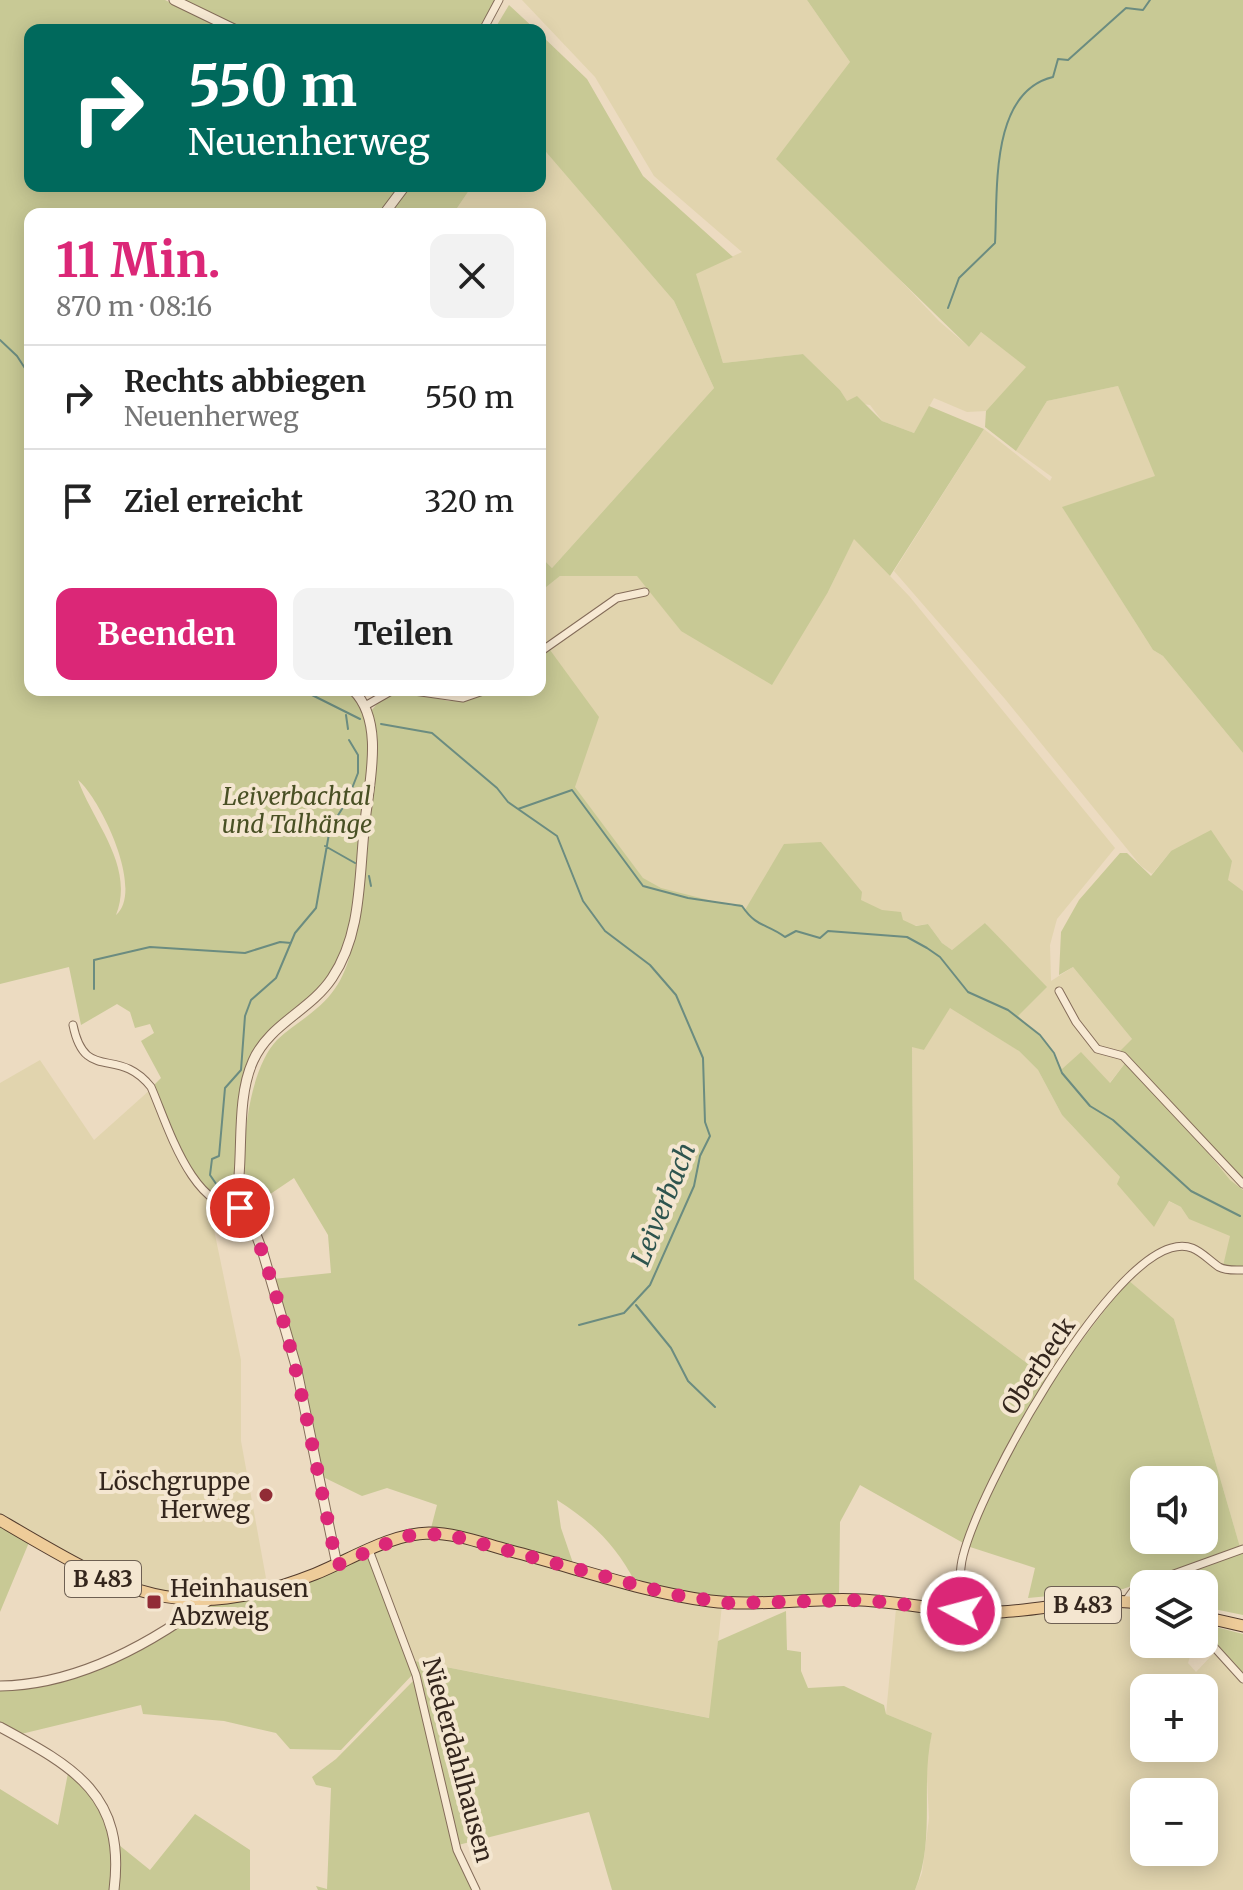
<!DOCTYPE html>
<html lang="de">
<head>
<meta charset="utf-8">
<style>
  :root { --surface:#fff; --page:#f2f2f2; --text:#222; --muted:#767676; --line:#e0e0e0; --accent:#db2777 }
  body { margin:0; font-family:Merriweather,serif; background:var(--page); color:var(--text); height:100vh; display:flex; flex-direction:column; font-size:30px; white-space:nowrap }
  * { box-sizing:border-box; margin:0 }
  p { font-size:26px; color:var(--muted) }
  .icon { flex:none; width:44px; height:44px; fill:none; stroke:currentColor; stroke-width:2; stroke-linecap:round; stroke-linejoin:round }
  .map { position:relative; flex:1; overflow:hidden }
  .side { position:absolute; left:24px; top:208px; width:522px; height:488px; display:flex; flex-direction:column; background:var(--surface); border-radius:16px; box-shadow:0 4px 20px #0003 }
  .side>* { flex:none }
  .guide { position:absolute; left:24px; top:24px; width:522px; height:168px; border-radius:16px; box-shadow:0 4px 20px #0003; background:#00695c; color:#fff; overflow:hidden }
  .fabs { position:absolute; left:1130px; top:1466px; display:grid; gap:16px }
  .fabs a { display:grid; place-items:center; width:88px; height:88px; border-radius:16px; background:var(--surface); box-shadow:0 4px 20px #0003; font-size:40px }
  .pin { position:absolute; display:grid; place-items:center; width:68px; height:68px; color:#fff; margin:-34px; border:4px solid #fff; border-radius:50%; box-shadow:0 2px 8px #0007 }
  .me { position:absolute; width:88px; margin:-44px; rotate:277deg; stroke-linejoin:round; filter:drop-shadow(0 0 6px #0008) }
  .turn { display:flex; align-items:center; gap:28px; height:168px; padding:0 32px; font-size:36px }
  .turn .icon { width:104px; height:104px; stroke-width:2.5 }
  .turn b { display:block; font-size:56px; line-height:68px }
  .round { display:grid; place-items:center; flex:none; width:84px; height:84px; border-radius:16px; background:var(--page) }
  .overview { display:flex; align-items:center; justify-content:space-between; height:136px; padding:0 32px }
  h1 { font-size:48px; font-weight:700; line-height:60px; color:var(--accent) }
  .button { display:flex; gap:16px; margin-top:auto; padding:16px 32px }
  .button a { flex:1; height:92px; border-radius:16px; background:var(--accent); color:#fff; font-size:32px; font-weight:700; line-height:92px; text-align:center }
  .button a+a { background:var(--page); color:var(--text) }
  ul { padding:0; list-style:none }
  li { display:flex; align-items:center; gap:24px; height:104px; padding:0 32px; border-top:2px solid var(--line) }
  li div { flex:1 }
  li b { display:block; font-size:30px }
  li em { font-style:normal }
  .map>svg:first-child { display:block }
  .farmland { fill:#e1d4ae; fill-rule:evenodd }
  .green { fill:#c8c995; fill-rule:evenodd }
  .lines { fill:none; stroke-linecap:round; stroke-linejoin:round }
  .stream { stroke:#6b8c80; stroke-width:2 }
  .minor-casing { stroke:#846c59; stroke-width:9 }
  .tertiary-casing { stroke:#846c59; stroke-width:11 }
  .primary-casing { stroke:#523b2d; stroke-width:13 }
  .minor { stroke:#f7e9d3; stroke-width:7 }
  .tertiary { stroke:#f7e9d3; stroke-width:9 }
  .primary { stroke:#ec9; stroke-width:11 }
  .route { stroke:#db2777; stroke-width:14; stroke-dasharray:0 25.2 }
  .poi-dot { fill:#912c36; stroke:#f4e6d0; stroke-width:3 }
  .labels { text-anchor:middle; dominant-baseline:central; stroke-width:8; stroke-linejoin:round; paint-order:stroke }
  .shield { fill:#f4e6d0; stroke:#6e6053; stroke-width:2 }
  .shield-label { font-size:22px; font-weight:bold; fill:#34261d }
  .park-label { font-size:24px; font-style:italic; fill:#495024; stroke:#f4e6d0 }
  .street-label { font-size:24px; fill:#34261d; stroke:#f4e6d0 }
  .poi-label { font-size:24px; fill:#34261d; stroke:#f4e6d0; text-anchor:end }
  .water-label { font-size:26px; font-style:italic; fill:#2d544e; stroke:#f4e6d0 }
</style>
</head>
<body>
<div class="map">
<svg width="1243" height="1890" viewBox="0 0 1243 1890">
  <rect width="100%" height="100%" fill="#ecdbc1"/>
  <path class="farmland" d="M522 0H807L850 62 865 243 939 321 969 347 981 332 1027 367 986 411 967 412 934 398 914 433 882 421 870 405 847 402 840 390 803 354 723 363 695 274 742 252 654 176 595 77Z
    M540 145 674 301 714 388 552 568 540 556V214H453L472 186H540Z
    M1118 386 1156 477 1063 508 1153 650 1163 656 1243 753V891L1171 851 1152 874 1141 866 1005 699 894 571 984 429 1050 481 1052 477 1016 451 1047 401Z
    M854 538 910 597 1115 848 1057 919 1050 945 1051 981 1073 967 1132 1039 1126 1062 1093 1104 1015 1016 986 923 952 950 942 943 928 924 913 926 747 911 656 896 502 690H540V655L549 647 540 635V592L560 576H639L681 631 828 592Z
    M950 1007 1019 1051 1038 1070 1062 1115 1121 1178 1118 1184 1154 1226 1168 1201 1190 1211 1215 1159 1243 1186V1546L1240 1547 1174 1319 1062 1360 1047 1378 914 1279 912 1046 924 1050Z
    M40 1060 94 1140 151 1089 188 1175 207 1196 241 1360V1441L268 1589 189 1598 115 1582 0 1518V1083Z
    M430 1535 722 1605 710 1718 415 1661 372 1551Z
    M1123 1608 1144 1611V1644H1194L1188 1663 1196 1672 1214 1653 1243 1683V1890H915L922 1873 929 1818 926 1760 932 1733 886 1714 896 1609 979 1619ZM1144 1688H1204V1748H1144ZM1144 1792H1204V1852H1144Z"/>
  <path class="green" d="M0 0H165L228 30H30V186H401L381 214H30V690H350L364 713 371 711 383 697 397 690 449 701 475 698 491 690H540V657L550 650 599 717 575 787 643 878 661 888 732 906 740 904 745 910 784 844 821 842 862 892 861 900 882 910 901 912 903 920 916 926 928 924 942 943 952 950 985 923 1047 987 1018 1016 1047 1043 1062 1069 1081 1052 1110 1083 1126 1062 1176 1113 1230 1180 1243 1190V1268L1223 1266 1230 1236 1189 1219 1181 1207 1169 1201 1154 1227 1117 1184 1120 1177 1062 1115 1038 1070 1019 1051 950 1008 924 1050 912 1047 914 1279 1047 1378 1016 1431 965 1544 860 1485 840 1522 839 1598 712 1600 635 1582C616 1545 592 1522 557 1500L561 1528 574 1566 430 1532 437 1505 387 1488 362 1496 321 1476 300 1363 273 1279 331 1273 328 1235 294 1178 251 1207C237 1166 246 1072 277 1040 289 1028 304 1020 316 1009 341 989 349 964 355 934L328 980 248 1061 237 1204C189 1200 169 1123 153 1086L161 1078 141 1041 154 1033 150 1024 135 1028 130 1012 117 1004 81 1025 69 967 0 984ZM78 780C100 798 145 890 116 915 135 866 94 824 78 780Z
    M181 0H497L480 30H240Z
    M807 0H1243V753L1163 656 1153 650 1062 507 1155 476 1118 386 1047 401 1016 451 985 427 986 411 1026 367 981 332 969 347 776 159 850 62Z
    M509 5 536 30H494Z
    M540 34 587 79 643 176 733 257 696 274 723 363 803 354 840 390 847 401 857 396 882 421 914 433 929 406 984 429 890 576 854 539 828 592 772 685 681 631 637 576H560L540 592V556L552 568 714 388 674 301 540 145Z
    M411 186H472L453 214H390Z
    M1211 830 1232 861 1228 880 1243 891V1183L1120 1051 1132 1039 1073 967 1059 975 1061 932 1079 900 1120 853H1127L1151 876 1171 851Z
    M1128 1280 1174 1319 1240 1547 1123 1589 1028 1598 1035 1568 967 1546 1031 1407ZM1144 1480H1204V1540H1144Z
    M0 1522 30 1540 0 1612Z
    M1243 1550V1615L1204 1607V1584H1152Z
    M369 1552 415 1672 341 1750 290 1749 276 1733 224 1721 143 1714 141 1705 17 1735 0 1725V1687L91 1668 210 1602 237 1600Z
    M786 1611 787 1650 801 1652V1671L808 1688 844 1686 884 1705 886 1714 932 1733C920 1785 936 1839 915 1890H612L589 1812 458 1845 415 1661 709 1718 718 1641Z
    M1204 1624 1243 1634V1676L1208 1638Z
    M416 1678C437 1750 441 1823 475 1890H318L316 1886 327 1889 331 1788 316 1785 312 1777 336 1759Z
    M68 1773C115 1815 112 1830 112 1890H0V1789L58 1825Z
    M195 1814 250 1850V1890H115L119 1845 150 1870Z"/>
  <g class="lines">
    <path class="stream" d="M948 308 959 278 995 243C998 194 989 92 1053 77L1058 59 1068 60 1126 8 1143 10 1150 0
      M0 340 17 356 30 376
      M302 690 360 719
      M346 715 348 729
      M381 724 432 733 497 788 508 802 557 836 583 901 605 931 650 965 676 995 703 1058 705 1122 710 1136 700 1156 694 1186 650 1285 624 1313 579 1325
      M518 809 572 790 643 886 688 898 742 906C757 928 766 923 785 937L796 931 820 938 828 931 907 937 927 948 940 957 968 992 1008 1010 1040 1035 1054 1053 1062 1073 1090 1106 1113 1120 1191 1191 1240 1216
      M325 846 355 863
      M369 876 371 886
      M94 989V960L150 947 245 953 280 942 291 943
      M221 1191 210 1175 212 1159 219 1156 225 1088 241 1070 245 1016 251 1000 276 978 295 933 316 908 330 828 347 801 358 773V755L349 740
      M636 1305 671 1348 688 1381 715 1407"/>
    <defs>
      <path id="minor" d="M483 30 499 0
        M540 652 617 598 645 592
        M407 690 463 698 486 690
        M365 706 393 690
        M1059 991 1076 1022 1097 1049 1123 1056 1243 1184
        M73 1025C85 1084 118 1045 151 1087 167 1123 193 1215 245 1207
        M369 1550 416 1675 457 1850 476 1890
        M1125 1602 1135 1588 1243 1549
        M961 1611C961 1594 958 1574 963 1556 980 1487 1102 1268 1171 1248 1194 1241 1203 1256 1219 1267 1226 1271 1236 1270 1243 1270
        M1204 1636 1243 1679"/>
      <path id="tertiary" d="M174 0 236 30
        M384 214 405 186
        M337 1565 296 1366 263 1253 240 1192 239 1176C242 1140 238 1094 253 1061 269 1024 310 1011 332 978 361 935 359 881 364 831 367 791 387 723 353 690
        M0 1686C76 1685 149 1645 208 1601
        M0 1727C74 1767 126 1795 114 1890"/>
      <path id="primary" d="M0 1520C119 1590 178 1628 315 1574 352 1559 389 1534 429 1533 457 1533 484 1544 511 1551 577 1568 643 1592 710 1601 760 1607 811 1597 861 1600 907 1602 953 1615 1000 1612 1046 1610 1098 1595 1144 1604
        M1204 1617 1243 1626"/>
    </defs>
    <use href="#minor" class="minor-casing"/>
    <use href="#tertiary" class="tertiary-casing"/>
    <use href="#primary" class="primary-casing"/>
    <use href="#minor" class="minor"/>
    <use href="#tertiary" class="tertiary"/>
    <use href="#primary" class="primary"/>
  </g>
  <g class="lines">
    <path class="route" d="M240 1208 245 1207C292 1321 311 1444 337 1565L404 1536 445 1534 675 1595 729 1603 865 1600 961 1611"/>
  </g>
  <g class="poi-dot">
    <circle cx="266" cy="1495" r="8"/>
    <rect x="146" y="1594" width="16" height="16" rx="4"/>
  </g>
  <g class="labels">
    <g class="shield">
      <rect x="65" y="1561" width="76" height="36" rx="6"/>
      <rect x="1045" y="1587" width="76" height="36" rx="6"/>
    </g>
    <g class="shield-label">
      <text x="103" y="1579">B 483</text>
      <text x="1083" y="1605">B 483</text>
    </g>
    <g class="park-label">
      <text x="297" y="796">Leiverbachtal<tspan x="297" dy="28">und Talhänge</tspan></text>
    </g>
    <g class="street-label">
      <text transform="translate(1038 1366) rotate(-56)">Oberbeck</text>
      <text transform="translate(458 1760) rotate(75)">Niederdahlhausen</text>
    </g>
    <g class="poi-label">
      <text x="250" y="1481">Löschgruppe<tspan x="250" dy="28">Herweg</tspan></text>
      <text x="170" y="1588" text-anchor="start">Heinhausen<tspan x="170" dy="28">Abzweig</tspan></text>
    </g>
    <g class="water-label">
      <text transform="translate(663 1204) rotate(-68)">Leiverbach</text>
    </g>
  </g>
</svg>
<div class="fabs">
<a><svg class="icon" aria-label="sound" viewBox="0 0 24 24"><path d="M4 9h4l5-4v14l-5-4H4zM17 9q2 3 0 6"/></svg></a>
<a><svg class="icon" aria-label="layers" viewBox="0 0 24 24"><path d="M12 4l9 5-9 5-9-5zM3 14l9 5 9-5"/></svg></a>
<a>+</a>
<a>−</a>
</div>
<div class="pin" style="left:240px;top:1208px;background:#d93025"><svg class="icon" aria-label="arrive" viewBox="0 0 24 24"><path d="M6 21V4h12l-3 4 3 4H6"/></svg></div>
<svg class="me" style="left:961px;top:1611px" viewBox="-20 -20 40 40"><circle r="17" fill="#db2777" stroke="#fff" stroke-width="3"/><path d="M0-11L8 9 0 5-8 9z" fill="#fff"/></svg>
<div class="guide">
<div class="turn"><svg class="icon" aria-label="right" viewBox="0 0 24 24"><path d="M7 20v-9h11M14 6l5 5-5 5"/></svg><div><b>550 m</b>Neuenherweg</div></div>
</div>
<section class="side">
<div class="overview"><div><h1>11 Min.</h1><p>870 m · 08:16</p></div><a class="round"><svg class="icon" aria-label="close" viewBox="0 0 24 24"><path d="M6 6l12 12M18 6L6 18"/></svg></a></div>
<ul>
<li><svg class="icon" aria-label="right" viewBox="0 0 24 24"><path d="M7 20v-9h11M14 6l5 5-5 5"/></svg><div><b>Rechts abbiegen</b><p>Neuenherweg</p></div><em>550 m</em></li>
<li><svg class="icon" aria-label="arrive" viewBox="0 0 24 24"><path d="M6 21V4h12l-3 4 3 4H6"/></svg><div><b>Ziel erreicht</b></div><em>320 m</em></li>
</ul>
<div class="button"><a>Beenden</a><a>Teilen</a></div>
</section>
</div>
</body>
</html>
